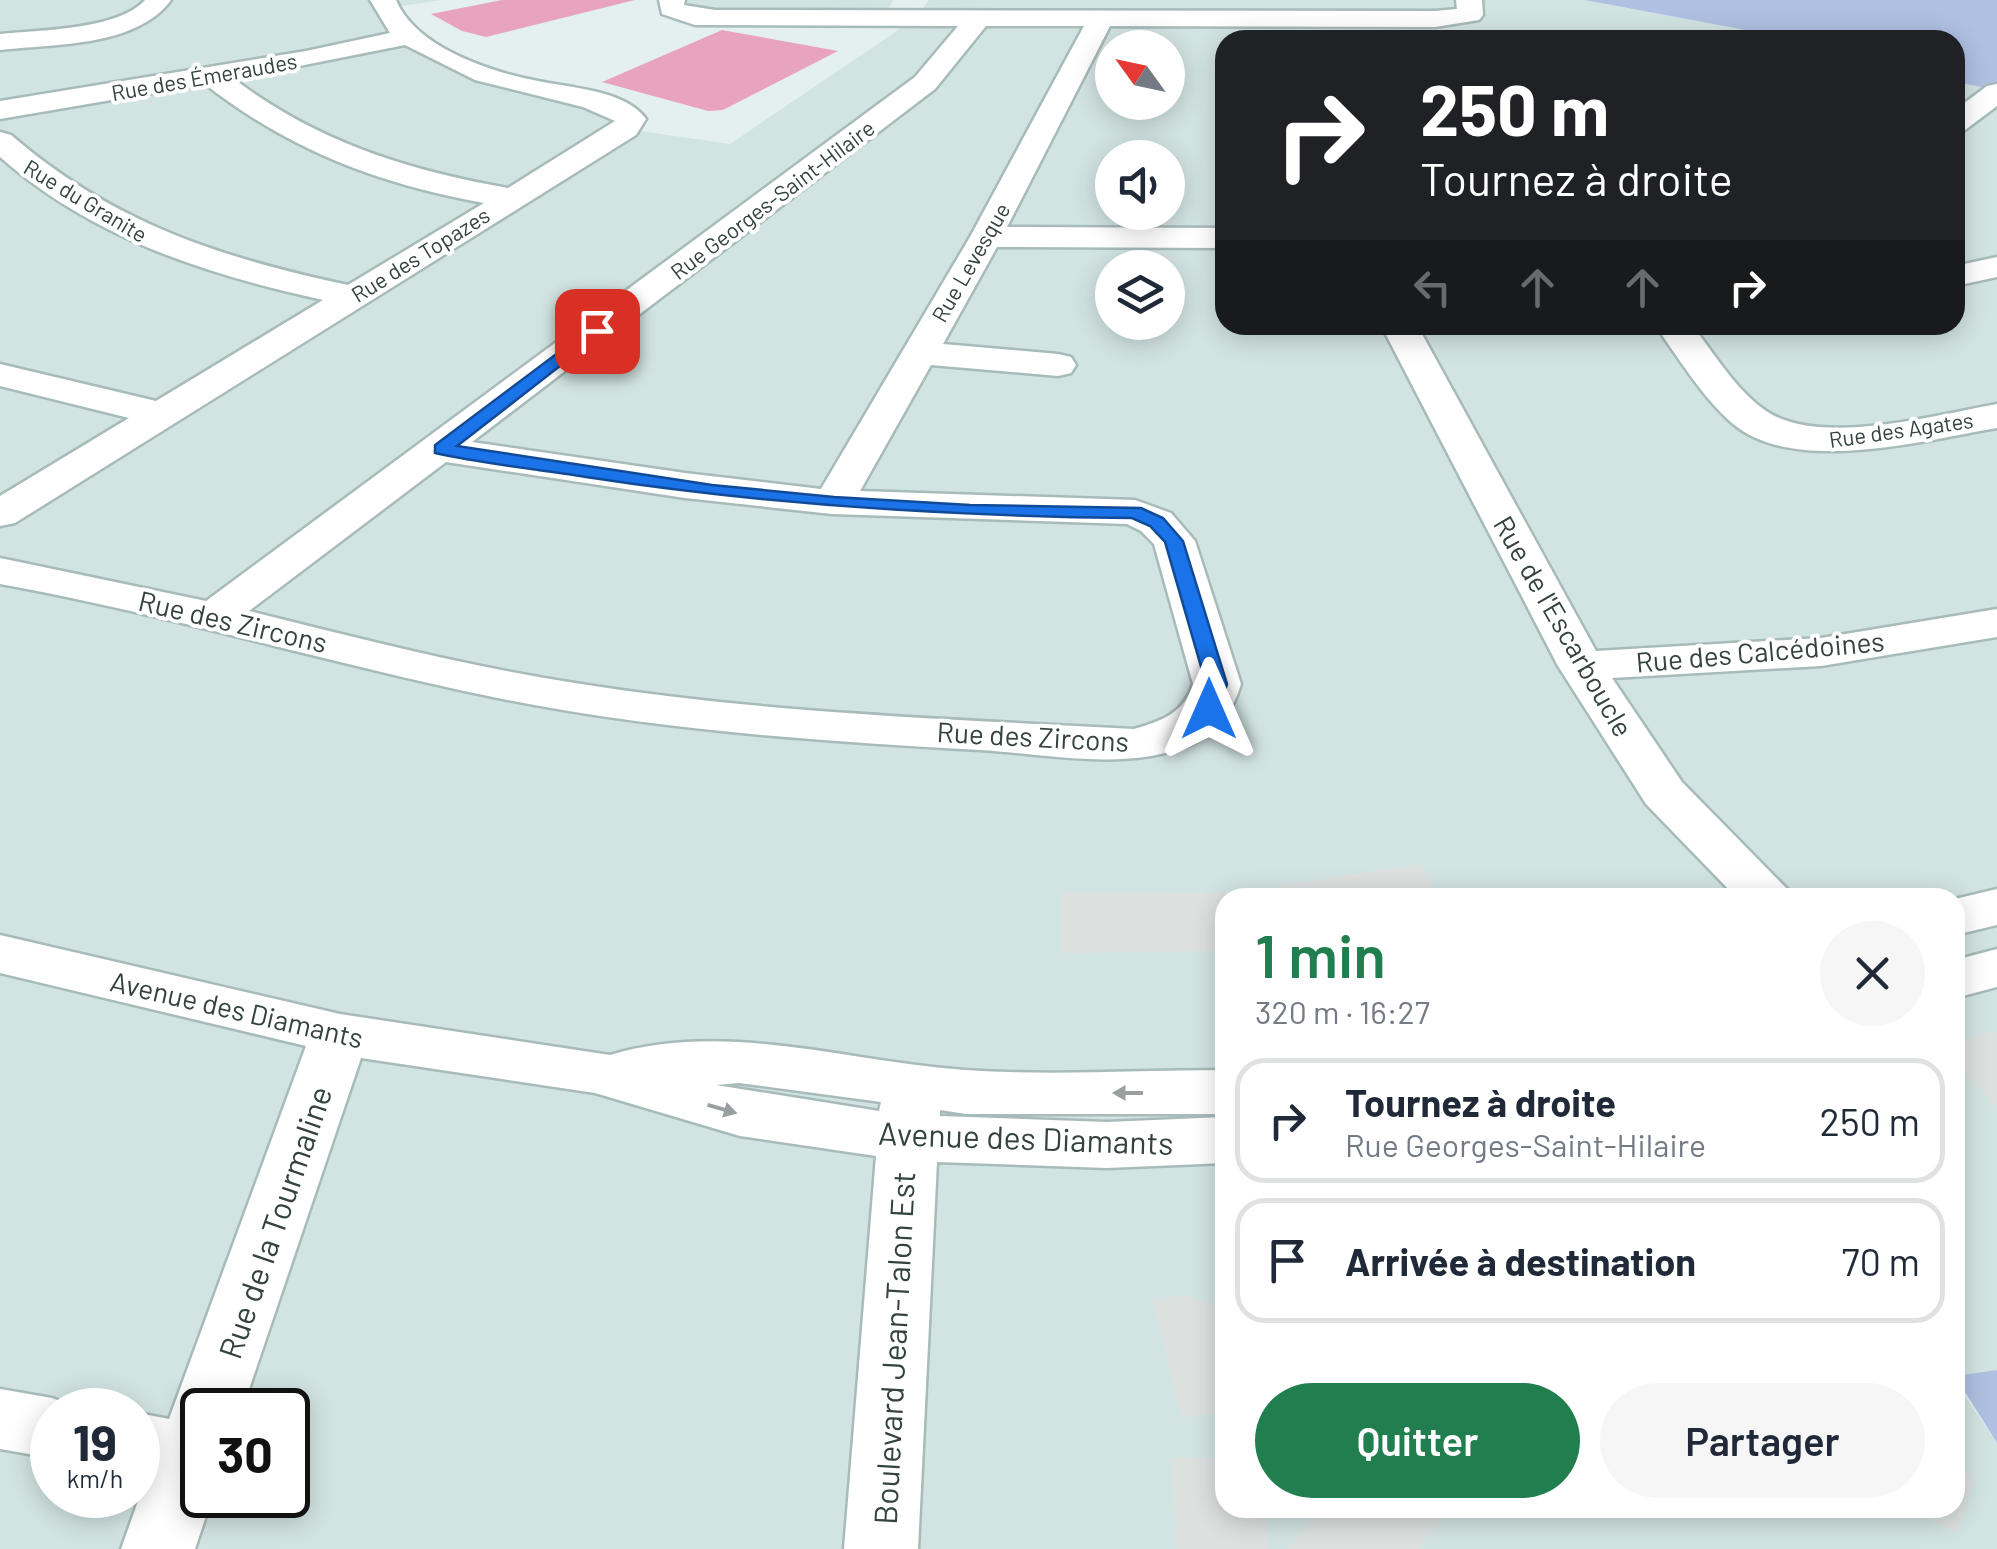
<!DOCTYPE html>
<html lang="fr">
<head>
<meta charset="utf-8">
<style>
  :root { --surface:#fff; --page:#f6f6f7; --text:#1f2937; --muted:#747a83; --line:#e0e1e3; --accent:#217f4f }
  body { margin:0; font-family:Barlow,sans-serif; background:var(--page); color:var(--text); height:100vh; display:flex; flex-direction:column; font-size:38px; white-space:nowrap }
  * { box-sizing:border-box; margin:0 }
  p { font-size:32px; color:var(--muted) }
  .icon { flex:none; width:55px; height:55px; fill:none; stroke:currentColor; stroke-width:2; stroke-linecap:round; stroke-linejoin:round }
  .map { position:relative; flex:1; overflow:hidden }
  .drawer { position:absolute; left:1215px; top:888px; width:750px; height:630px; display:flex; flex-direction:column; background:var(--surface); border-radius:30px; box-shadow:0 5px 25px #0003 }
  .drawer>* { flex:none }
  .hud { position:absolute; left:1215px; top:30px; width:750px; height:305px; border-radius:30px; box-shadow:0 5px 25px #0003; background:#202124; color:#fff; overflow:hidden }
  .needle { width:65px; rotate:303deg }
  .buttons { position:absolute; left:1095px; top:30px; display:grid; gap:20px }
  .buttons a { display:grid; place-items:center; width:90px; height:90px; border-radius:50%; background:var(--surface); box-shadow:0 5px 25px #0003; font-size:50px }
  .speed { position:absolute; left:30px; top:1388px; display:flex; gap:20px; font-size:50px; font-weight:700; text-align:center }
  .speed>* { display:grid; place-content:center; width:130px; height:130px; border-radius:50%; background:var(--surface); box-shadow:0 5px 25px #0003; line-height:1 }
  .speed small { font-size:25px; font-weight:400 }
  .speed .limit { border:5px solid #111; border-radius:15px; background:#fff; color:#111 }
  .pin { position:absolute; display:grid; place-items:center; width:85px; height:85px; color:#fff; margin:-42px; border-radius:20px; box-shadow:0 5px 15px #0006 }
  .me { position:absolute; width:110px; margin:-55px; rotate:0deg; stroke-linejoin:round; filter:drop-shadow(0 0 8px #0008) }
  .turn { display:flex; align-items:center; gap:35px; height:210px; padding:0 40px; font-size:45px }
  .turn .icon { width:130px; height:130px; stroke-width:2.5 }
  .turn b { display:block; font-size:70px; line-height:85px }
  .lanes { display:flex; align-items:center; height:95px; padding:0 40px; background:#0003; justify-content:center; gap:50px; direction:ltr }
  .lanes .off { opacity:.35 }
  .round { display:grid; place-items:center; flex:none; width:105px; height:105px; border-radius:52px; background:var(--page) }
  .head { display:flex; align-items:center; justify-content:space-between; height:170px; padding:0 40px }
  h1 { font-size:60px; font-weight:600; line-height:75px; color:var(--accent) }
  .button { display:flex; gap:20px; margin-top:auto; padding:20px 40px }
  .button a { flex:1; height:115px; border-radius:60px; background:var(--accent); color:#fff; font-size:40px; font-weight:600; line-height:115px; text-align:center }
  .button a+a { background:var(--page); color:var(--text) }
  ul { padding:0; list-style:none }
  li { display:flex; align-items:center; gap:30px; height:125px; margin:0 20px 15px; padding:0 20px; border:5px solid var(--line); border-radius:30px }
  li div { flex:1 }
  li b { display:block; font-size:38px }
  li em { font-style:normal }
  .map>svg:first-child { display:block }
  .residential { fill:#d2e4e2; fill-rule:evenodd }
  .green { fill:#afc0e2 }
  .parking { fill:#dce1e0 }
  .water { fill:#e9a4bd }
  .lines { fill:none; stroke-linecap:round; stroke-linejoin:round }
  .minor-casing { stroke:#a7bbb9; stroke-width:5 }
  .minor { fill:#fff; fill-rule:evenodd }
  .oneway { fill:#9aa0a0 }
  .route { fill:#1a73e8; stroke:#114b97; stroke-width:2.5 }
  .labels { text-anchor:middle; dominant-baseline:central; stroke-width:8; stroke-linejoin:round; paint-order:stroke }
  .far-street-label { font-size:22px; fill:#344240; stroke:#fff }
  .street-label { font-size:28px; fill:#344240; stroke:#fff }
  .near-street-label { font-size:32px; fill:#344240; stroke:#fff }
</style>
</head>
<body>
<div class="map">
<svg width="1997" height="1549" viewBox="0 0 1997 1549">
  <rect width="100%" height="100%" fill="#e4f0ef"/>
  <path class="residential" d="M0 0H443L386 8 434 52 609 107 627 129 730 144 916 18 929 0H1585L1798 40H1225V325H1955V82L1997 90V1370L1955 1376V898H1225V1508H1955V1382L1997 1443V1549H0ZM1112 48H1168V102H1112ZM1112 158H1168V212H1112ZM1112 268H1168V322H1112ZM52 1410H138V1495H52ZM202 1410H288V1495H202Z
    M672 0H893L884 18 695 17Z"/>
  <path class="green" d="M1585 0H1997V90L1955 82V40H1798Z
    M1997 1370V1443L1955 1376Z"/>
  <path class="parking" d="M1420 864 1441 897 1225 898V951L1061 953V892L1234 893Z
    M1997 1031V1107L1955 1064V1042Z
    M1186 1295 1225 1310V1411L1181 1418 1153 1300Z
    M1171 1458H1225V1508H1265L1269 1549H1177Z
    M1955 1466 1976 1476 1956 1533 1904 1508H1955Z
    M1323 1508H1451L1417 1549H1287Z"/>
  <path class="water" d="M502 0H635L486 37 462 31 431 14Z
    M722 30 838 51 723 110 708 111 602 82Z"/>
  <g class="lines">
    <defs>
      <path id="minor" d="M145 0H171C137 47 53 44 0 50V34C39 30 118 30 145 0Z
        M370 0H396C416 48 491 72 538 81 571 88 625 90 646 119L636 135 15 523 0 526V496L129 418 0 386V364L156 401 323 300C205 274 92 238 0 157V132L11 135C113 223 218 257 348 285L484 203C379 184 289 150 205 84L0 119V101L306 51 390 33ZM405 45 475 80 583 107 615 121 508 188C407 170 317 142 234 79Z
        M659 0H685L684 5 715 10 1435 11 1457 9 1456 0H1482L1483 15 1479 20 1435 27 1110 26 1007 227 1225 228V248L997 247 943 344 1058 354 1071 357 1076 365 1071 373 1058 376 931 365 860 491 1135 500 1171 513 1195 541 1241 684C1233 709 1222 729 1196 742 1133 773 1048 754 980 750 817 741 653 730 493 697 328 663 166 614 0 584V558L206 601 915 77 958 26 695 25 662 14ZM986 26H1084L970 237 821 489 685 473 472 442 935 89ZM446 462 685 498 832 514 1127 524 1141 531 1154 544 1193 684C1184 713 1162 721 1134 729 947 719 760 713 575 683 465 666 357 638 249 611Z
        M1997 84V106L1965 130 1955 133V110L1987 86Z
        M1997 257V277L1955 286V266Z
        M1381 325H1417L1596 651 1821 638 1997 609V637L1821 666 1612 678 1682 782 1796 898H1737L1646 804 1558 666Z
        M1655 325H1692C1713 352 1734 387 1762 408 1814 449 1935 415 1997 404V428C1925 440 1793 476 1732 423 1702 397 1678 357 1655 325Z
        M1997 889V925L1955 935V899Z
        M0 935 340 1014 610 1055C726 1020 848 1062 965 1070 1051 1076 1139 1070 1225 1070V1114H966L940 1110V1116L1107 1122 1225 1117V1163L1107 1168 937 1162 918 1549H844L876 1156 740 1136 595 1093 361 1058 242 1410H202V1495H213L195 1549H121L147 1476 138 1475V1413L169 1419 172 1411 306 1046 0 973ZM739 1083 881 1102 879 1111 716 1085Z
        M1997 949V987L1955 998V960Z
        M0 1389 52 1398 77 1407 79 1410H52V1458L0 1449Z"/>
    </defs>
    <use href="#minor" class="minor-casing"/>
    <use href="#minor" class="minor"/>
  </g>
  <defs><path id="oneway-solid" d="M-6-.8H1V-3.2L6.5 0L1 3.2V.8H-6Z" transform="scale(2.5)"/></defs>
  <g class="oneway">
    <use href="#oneway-solid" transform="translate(1128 1093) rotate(180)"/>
    <use href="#oneway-solid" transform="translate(722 1109) rotate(16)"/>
  </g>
  <path class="route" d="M591 328 605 331 457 446 712 485 834 497 970 505 1141 508 1163 518 1183 541 1227 684 1220 709 1209 716 1198 709 1206 684 1165 542 1150 526 1132 518C948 516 768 505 586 477 536 469 484 464 435 453V445Z"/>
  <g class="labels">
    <g class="far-street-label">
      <text transform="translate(204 76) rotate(-10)">Rue des Émeraudes</text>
      <text transform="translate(772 199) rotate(-37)">Rue Georges-Saint-Hilaire</text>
      <text transform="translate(86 200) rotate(31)">Rue du Granite</text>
      <text transform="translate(420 254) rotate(-32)">Rue des Topazes</text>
      <text transform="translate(970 262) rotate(-60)">Rue Levesque</text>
      <text transform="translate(1901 429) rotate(-8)">Rue des Agates</text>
    </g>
    <g class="street-label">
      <text transform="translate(233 621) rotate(13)">Rue des Zircons</text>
      <text transform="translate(1564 626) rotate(60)">Rue de l'Escarboucle</text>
      <text transform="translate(1760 651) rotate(-5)">Rue des Calcédoines</text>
      <text transform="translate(1033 736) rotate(3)">Rue des Zircons</text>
      <text transform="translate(237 1009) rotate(13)">Avenue des Diamants</text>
    </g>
    <g class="near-street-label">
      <text transform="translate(1026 1137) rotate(2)">Avenue des Diamants</text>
      <text transform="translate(274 1222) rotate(-71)">Rue de la Tourmaline</text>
      <text transform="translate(893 1348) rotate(-87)">Boulevard Jean-Talon Est</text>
    </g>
  </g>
</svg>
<div class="buttons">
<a><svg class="needle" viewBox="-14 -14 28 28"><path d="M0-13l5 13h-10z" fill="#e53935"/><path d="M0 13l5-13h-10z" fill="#747a83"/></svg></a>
<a><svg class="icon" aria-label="sound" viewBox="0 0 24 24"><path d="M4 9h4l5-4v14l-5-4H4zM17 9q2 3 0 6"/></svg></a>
<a><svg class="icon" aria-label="layers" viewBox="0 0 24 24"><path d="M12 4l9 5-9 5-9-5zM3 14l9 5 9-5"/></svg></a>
</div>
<div class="speed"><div>19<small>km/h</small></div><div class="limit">30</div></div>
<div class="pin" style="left:597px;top:331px;background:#d93025"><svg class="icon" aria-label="arrive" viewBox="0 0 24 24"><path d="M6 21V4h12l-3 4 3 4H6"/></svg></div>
<svg class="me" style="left:1209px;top:709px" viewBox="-20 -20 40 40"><path d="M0-17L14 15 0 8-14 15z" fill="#1a73e8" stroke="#fff" stroke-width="4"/></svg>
<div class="hud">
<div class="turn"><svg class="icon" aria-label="right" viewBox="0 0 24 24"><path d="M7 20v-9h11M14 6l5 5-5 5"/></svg><div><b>250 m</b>Tournez à droite</div></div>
<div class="lanes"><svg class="icon off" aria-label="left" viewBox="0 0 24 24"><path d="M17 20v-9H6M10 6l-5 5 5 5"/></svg><svg class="icon off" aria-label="ahead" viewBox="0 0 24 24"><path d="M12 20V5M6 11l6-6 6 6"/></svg><svg class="icon off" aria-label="ahead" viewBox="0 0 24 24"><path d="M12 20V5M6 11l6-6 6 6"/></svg><svg class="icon" aria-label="right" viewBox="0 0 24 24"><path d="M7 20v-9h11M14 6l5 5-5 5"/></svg></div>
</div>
<section class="drawer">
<div class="head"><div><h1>1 min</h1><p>320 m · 16:27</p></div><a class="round"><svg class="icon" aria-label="close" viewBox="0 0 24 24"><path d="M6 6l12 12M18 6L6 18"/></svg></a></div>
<ul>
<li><svg class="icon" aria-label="right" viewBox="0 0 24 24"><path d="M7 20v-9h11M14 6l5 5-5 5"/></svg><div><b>Tournez à droite</b><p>Rue Georges-Saint-Hilaire</p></div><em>250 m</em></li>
<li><svg class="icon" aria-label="arrive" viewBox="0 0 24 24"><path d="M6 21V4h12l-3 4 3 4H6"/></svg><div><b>Arrivée à destination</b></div><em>70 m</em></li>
</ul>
<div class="button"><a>Quitter</a><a>Partager</a></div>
</section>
</div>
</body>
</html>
